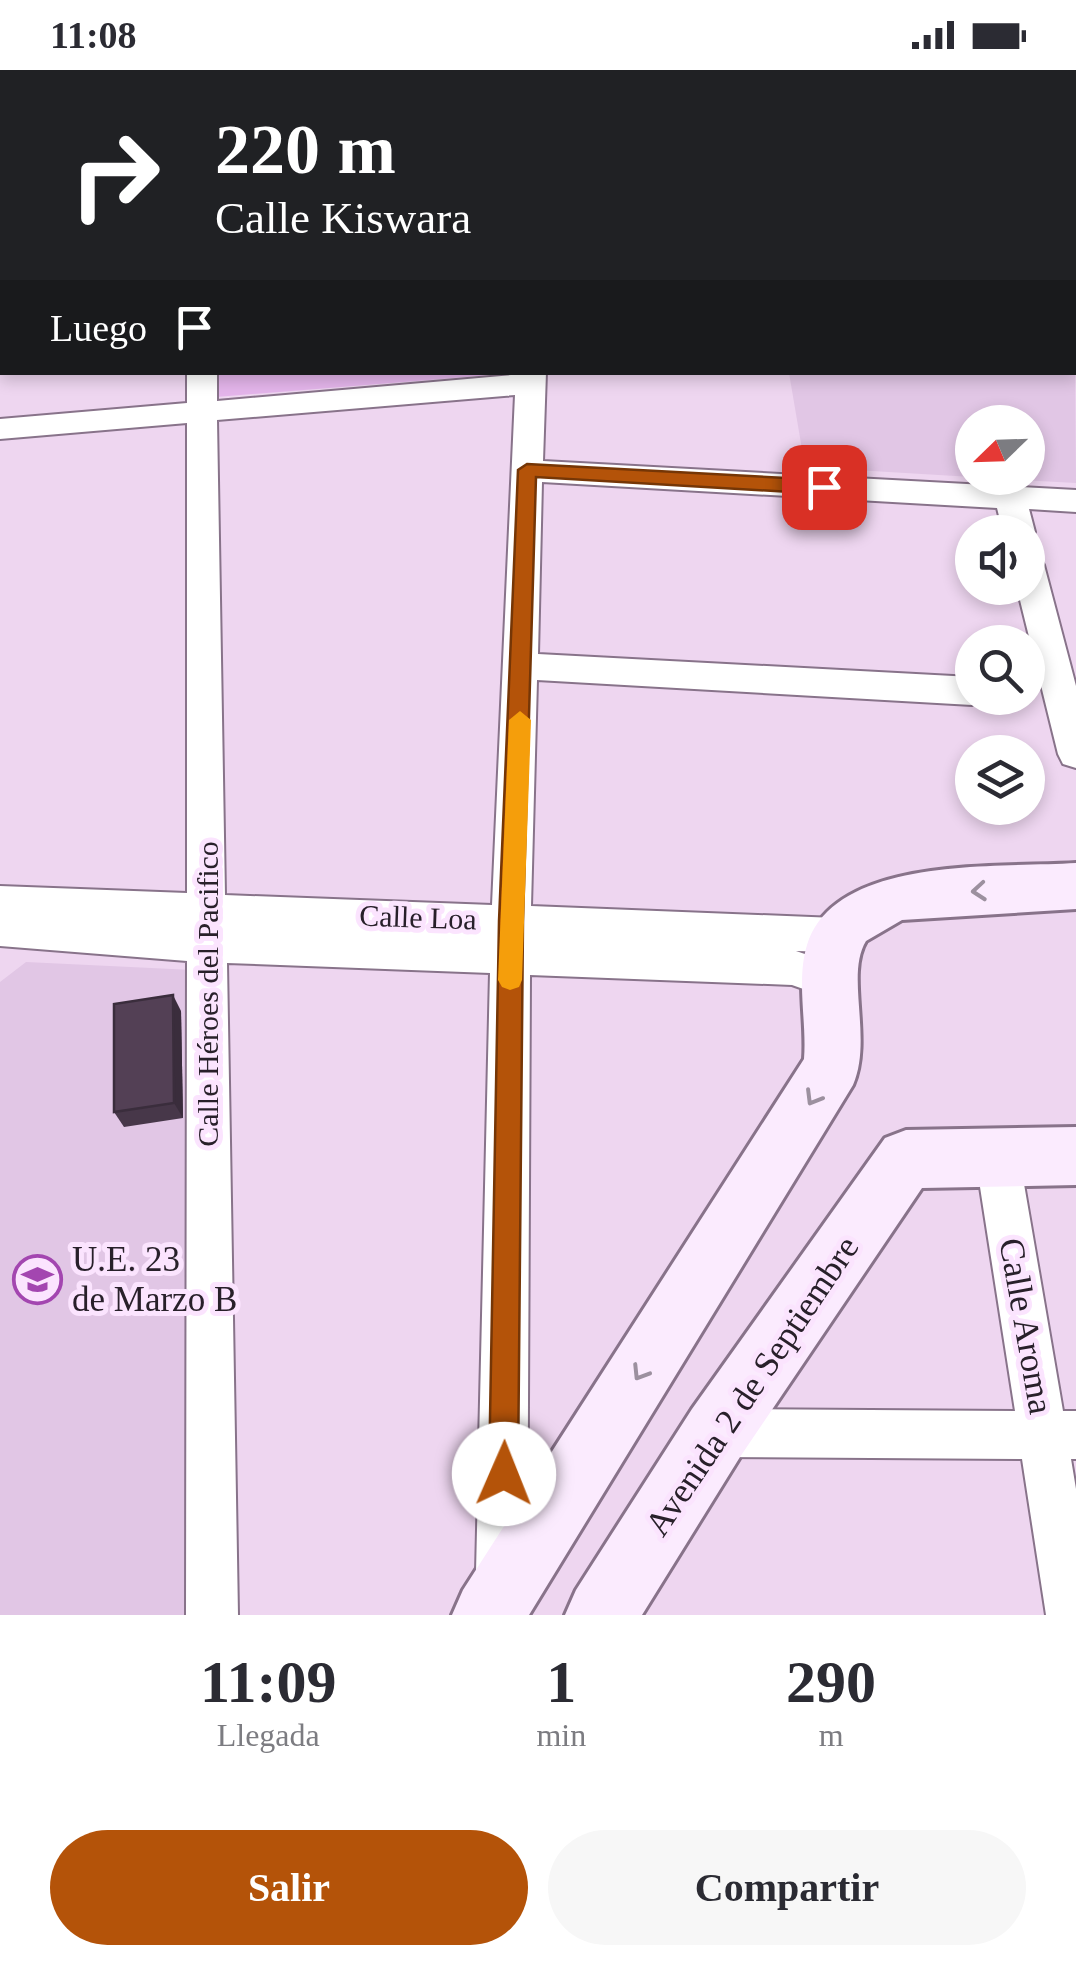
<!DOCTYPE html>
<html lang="es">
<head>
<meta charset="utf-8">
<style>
  :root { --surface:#fff; --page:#f7f7f7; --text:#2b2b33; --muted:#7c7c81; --accent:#b45309 }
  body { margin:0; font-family:"Times New Roman",serif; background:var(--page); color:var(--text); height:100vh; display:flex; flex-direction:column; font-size:38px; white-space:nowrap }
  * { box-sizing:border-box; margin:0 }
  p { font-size:32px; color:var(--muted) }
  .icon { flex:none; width:55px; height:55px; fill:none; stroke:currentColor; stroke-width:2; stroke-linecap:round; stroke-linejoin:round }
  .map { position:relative; height:1545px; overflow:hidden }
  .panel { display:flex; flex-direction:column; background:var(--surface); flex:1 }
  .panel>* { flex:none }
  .top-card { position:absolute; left:0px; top:0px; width:1078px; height:305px; box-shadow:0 5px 15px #0003; background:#202124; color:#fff; overflow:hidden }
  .needle { width:65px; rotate:247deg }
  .buttons { position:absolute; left:955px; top:335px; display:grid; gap:20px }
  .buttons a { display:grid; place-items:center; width:90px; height:90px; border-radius:50%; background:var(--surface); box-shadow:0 5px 15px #0003; font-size:50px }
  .pin { position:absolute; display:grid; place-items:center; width:85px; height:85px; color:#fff; margin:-42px; border-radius:20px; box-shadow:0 5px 15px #0006 }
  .me { position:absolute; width:110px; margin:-55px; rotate:1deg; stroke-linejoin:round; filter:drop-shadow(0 0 8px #0008) }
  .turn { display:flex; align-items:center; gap:35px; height:210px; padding:0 50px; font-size:45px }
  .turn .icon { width:130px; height:130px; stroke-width:2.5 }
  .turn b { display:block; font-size:70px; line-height:85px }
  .then { display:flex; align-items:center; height:95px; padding:0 50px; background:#0003; gap:20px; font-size:38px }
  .eta { display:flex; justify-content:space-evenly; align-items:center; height:170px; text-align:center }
  .eta b { font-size:60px; font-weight:700; line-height:70px }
  .button { display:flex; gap:20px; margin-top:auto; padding:20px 50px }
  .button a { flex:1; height:115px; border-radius:60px; background:var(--accent); color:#fff; font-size:40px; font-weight:700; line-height:115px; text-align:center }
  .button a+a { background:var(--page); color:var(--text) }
  .status { display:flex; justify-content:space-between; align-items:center; height:70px; padding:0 50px; background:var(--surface); direction:ltr }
  .status svg { height:28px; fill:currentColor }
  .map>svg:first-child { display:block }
  .built { fill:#e1c6e5 }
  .green { fill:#e4b5eb }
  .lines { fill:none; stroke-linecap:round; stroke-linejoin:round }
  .street-casing { stroke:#88738a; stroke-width:4 }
  .secondary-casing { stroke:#88738a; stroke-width:6 }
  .street { fill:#fff; fill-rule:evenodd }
  .secondary { fill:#fbebfe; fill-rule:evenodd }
  .wall { fill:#473749 }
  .shaded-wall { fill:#3a2d3c }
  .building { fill:#534055; stroke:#3a2d3c; stroke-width:2.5 }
  .oneway { stroke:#9c909f }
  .route { fill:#b45309; stroke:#753606; stroke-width:2.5 }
  .slow { fill:#f59e0b }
  .labels { text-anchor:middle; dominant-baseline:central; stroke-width:10; stroke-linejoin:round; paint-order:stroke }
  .street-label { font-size:30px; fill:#28202a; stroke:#fbe4fe }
  .near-poi-label { font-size:35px; fill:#28202a; stroke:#fbe4fe; text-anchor:start }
  .near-street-label { font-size:35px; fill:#28202a; stroke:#fbe4fe }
</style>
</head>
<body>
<div class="status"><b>11:08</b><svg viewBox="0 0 49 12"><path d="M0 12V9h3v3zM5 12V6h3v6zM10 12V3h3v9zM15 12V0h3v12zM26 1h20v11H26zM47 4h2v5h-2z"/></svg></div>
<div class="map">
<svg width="1076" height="1545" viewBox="0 0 1076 1545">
  <rect width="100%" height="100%" fill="#eed6f0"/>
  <path class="built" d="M1075 293 1076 413 987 408H1028V352H972V407L805 397 789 303 1075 302Z
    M26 892 193 900 186 1545H0V912Z"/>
  <path class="green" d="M216 303H516L216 327Z"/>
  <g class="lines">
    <defs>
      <path id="street" d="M526 0H550V2H527Z
        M673 0H766L768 2H675Z
        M872 0H901L903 2H874Z
        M1075 126H1076V142H1075Z
        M1075 260H1076V278H1075Z
        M187 302H217V331L546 302 543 391 1076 420V442L1029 439 1035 462 1028 471V462H1003L997 438 542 412 538 584 972 607V628H986L972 635 537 610 531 836 836 848 850 853 856 865 850 877 836 882 796 881 843 897 849 910 843 923 829 928 792 915 530 905 527 1545H475L490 903 227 893 238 1545H186L187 891 0 876V816L187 823V353L0 369V349L187 333ZM515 325 492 835 225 825 217 350Z
        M1028 483 1039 487 1044 495 1076 616V698L1063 694 1058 684 1017 518H1028Z
        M997 1064 1012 1070 1019 1085 1063 1341H1076V1389H1071L1076 1419V1545H1046L1022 1389 716 1387 699 1380 692 1363 699 1346 716 1339 1015 1341 975 1085 982 1070Z"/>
      <path id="secondary" d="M1076 793V839L902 850 866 871C845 905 873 969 853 1015L529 1545H452L463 1520 804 989C807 952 796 911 807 875 835 785 999 798 1076 793Z
        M1076 1057V1115L922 1118 740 1387 642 1545H565L576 1520 692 1339 885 1068 906 1060Z"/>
    </defs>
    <use href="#street" class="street-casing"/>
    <use href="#secondary" class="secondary-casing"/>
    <use href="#street" class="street"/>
    <use href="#secondary" class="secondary"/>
  </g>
  <path class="wall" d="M181 941 183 1048 124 1057 114 1042Z"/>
  <path class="shaded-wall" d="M173 925 181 941 183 1048 174 1033Z"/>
  <path class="building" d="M173 925 174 1033 114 1042V934Z"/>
  <defs><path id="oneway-chevron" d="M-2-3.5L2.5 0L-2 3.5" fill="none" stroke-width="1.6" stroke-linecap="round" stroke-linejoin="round" transform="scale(2.5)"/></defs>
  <g class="oneway">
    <use href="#oneway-chevron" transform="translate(979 821) rotate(175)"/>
    <use href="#oneway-chevron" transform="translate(813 1028) rotate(121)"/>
    <use href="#oneway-chevron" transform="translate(640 1303) rotate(122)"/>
  </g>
  <path class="route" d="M527 394 824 410 834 417 824 424 536 407 523 851 518 1404 514 1414 504 1419 493 1414 489 1404 499 851 518 400Z"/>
  <path class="slow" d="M520 641 531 650 522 910 519 917 510 920 502 917 498 910 509 650Z"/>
  <defs>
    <symbol id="school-ring" viewBox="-11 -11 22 22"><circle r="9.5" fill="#fbe4fe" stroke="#a346b0" stroke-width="1.5"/><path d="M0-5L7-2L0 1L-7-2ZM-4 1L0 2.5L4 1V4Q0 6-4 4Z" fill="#a346b0"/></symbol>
  </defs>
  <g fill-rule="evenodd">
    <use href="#school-ring" x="10" y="1182" width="55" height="55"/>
  </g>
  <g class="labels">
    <g class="street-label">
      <text transform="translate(418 847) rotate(2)">Calle Loa</text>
      <text transform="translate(207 924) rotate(-90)">Calle Héroes del Pacifico</text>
    </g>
    <g class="near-poi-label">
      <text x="72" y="1189">U.E. 23<tspan x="72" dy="40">de Marzo B</tspan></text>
    </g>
    <g class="near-street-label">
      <text transform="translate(1026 1256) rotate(80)">Calle Aroma</text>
      <text transform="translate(752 1316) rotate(-56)">Avenida 2 de Septiembre</text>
    </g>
  </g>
</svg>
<div class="buttons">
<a><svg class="needle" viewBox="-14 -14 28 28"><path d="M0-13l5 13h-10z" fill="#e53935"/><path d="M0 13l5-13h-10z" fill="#7c7c81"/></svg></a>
<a><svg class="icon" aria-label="sound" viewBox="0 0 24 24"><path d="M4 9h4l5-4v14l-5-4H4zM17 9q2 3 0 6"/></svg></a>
<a><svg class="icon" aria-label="search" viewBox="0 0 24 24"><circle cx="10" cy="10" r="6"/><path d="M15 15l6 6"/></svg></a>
<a><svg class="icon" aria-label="layers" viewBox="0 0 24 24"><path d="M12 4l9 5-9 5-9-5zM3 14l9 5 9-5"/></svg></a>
</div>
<div class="pin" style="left:824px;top:417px;background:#d93025"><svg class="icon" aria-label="arrive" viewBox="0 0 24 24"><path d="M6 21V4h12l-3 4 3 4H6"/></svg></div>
<svg class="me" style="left:504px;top:1404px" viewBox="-20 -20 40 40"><circle r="19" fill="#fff"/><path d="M0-13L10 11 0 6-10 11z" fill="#b45309"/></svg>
<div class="top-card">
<div class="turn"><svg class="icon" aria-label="right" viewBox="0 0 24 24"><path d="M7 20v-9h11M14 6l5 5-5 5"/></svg><div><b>220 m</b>Calle Kiswara</div></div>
<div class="then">Luego<svg class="icon" aria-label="arrive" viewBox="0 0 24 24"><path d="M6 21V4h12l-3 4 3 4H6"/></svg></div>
</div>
</div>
<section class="panel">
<div class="eta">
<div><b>11:09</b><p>Llegada</p></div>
<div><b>1</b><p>min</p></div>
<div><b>290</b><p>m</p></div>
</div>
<div class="button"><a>Salir</a><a>Compartir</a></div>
</section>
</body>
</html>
